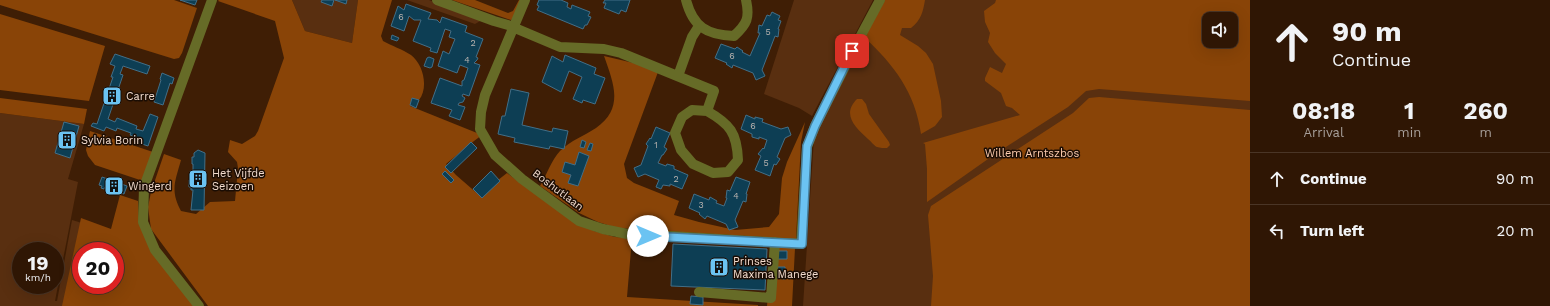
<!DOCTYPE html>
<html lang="en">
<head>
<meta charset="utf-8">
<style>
  :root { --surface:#2f1604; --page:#371f0e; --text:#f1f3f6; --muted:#a79f9a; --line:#4a3526 }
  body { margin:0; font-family:"Work Sans",sans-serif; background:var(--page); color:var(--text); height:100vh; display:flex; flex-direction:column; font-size:15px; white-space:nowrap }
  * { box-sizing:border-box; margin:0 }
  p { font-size:13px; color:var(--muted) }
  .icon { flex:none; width:22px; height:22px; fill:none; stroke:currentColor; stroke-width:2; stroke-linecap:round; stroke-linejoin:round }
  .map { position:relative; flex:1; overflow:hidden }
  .sheet { display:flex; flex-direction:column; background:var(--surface); width:300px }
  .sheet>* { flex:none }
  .top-card { background:#2f1604; color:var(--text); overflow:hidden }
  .controls { position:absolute; left:1202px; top:12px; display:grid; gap:8px }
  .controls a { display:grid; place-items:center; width:36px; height:36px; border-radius:8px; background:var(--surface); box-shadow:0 4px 16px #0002,0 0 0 1px var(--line); font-size:20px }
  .speed { position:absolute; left:12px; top:242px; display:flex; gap:8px; font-size:20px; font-weight:700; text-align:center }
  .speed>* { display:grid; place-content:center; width:52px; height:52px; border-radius:50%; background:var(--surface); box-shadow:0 4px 16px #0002,0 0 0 1px var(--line); line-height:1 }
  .speed small { font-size:10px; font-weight:400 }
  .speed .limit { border:6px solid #d22; background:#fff; color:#111 }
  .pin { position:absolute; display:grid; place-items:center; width:34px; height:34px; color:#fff; margin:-17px; border-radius:8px; box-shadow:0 2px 6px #0006 }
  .me { position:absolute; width:44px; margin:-22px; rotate:90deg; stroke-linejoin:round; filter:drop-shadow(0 0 3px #0008) }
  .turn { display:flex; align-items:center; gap:14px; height:84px; padding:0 16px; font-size:18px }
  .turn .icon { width:52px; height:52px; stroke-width:2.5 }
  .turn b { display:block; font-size:28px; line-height:34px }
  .eta { display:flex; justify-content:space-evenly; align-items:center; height:68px; text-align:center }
  .eta b { font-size:24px; font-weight:700; line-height:28px }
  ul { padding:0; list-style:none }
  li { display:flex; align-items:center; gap:12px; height:52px; padding:0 16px; border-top:1px solid var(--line) }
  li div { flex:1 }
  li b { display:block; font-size:15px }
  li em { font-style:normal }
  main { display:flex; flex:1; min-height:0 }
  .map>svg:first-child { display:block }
  .green { fill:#592f10; fill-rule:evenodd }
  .forest { fill:#894407; fill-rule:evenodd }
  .building { fill:#0d3e54; stroke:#426f88 }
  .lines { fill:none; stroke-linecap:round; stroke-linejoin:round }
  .minor { stroke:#666b27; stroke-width:10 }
  .route-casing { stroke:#467f9d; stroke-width:10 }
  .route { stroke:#6bc3f2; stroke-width:7 }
  .labels { text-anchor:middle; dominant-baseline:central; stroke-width:3; stroke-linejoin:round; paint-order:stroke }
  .number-label { font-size:9px; fill:#bab4b0 }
  .poi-label { font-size:11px; fill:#f3dcce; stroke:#1b0d04; text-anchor:start }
  .park-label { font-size:11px; fill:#fecdaf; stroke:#1b0d04 }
  .street-label { font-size:11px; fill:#f3dcce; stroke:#1b0d04 }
</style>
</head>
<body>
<main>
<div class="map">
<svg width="1250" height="306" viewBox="0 0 1250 306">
  <rect width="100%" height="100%" fill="#3f1e05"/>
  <path class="green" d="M292 0H358L352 43 305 31Z
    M407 0H429L482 20 475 24Z
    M794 0H873L812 116 799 108 764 94Z
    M887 0H1250V306H803L814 138 860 45 864 48ZM1209 19H1231V41H1209Z
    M0 113 84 124 68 179 78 182 55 301H57L72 220 129 237 183 306H0ZM21 251H55V285H21ZM81 251H115V285H81Z"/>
  <path class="forest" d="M0 0H174L197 8 182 53 179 58 174 59 0 5Z
    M219 0H292L305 31 352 43 358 0H392L381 36 383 41C392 46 402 49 411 55 423 64 429 87 419 100L412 98 410 106 482 135 474 141 446 164 456 175 479 195 507 173 534 193 594 231 615 237 632 238 627 297 758 305V306H208L151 229 148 207 151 192 164 154 181 160C175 182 170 190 181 211L196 214 210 202 235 201 238 168 237 162 228 152 230 140 242 144 255 136 258 131 284 58 275 21 218 1Z
    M452 0H475L508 13 513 11 519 0H527L516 18 511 20Z
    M885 0H925C923 12 921 20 911 28H902L900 35 918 46 926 53 933 64 941 101 942 117 935 126 921 134C915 92 894 65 864 37Z
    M996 0H1250V101L1099 89 1086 91 1068 107 998 152 927 202V169L925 144 923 143 1020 115 1012 108 1006 106 1001 93 985 81V78L990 67 1002 73 1006 64 995 53 988 42 990 33 985 22 984 11 995 3ZM1209 19H1231V41H1209Z
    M0 14 105 46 89 101 0 90Z
    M604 56 642 65 658 72 624 164 627 178 634 183 679 201 674 215 699 222 735 230 769 227 779 214 782 178 787 162 805 122 801 142 796 239 617 228 598 222 579 213 540 186C546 176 552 159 560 151 571 140 584 136 596 128 625 108 613 82 604 56Z
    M1099 97 1250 110V306H931L933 276 928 215 931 206 1073 113 1089 98Z
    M0 98 87 109 84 124 0 113Z
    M857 99H862L866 104 869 114 889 142 890 145 887 148C884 148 880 148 877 147 874 146 871 141 868 139 856 128 841 115 857 99Z
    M90 131 156 153 146 182 95 165 88 156 86 150Z
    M120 195 138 201 139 224 194 306H62L81 218 111 229ZM81 251H115V285H81Z
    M772 247 795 248 792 306H767Z"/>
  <path class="building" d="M180 0H197L195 5Z
    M322 0H334L332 6 321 2Z
    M335 0H347L346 4Z
    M539 0H561L568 3 567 7 571 9 572 5 590 12 588 16 591 17 587 25H585L583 29 537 10 539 6 537 5Z
    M605 0H630L626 12 621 10 619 14 604 8 606 3H603Z
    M406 4 431 13 428 19 437 20 440 23 442 17 467 26 465 32 483 39 476 57 478 58 477 60 474 63 480 65 469 96 463 94 462 96 465 98 463 102 459 103 458 105 465 107 460 120 449 116 452 110 431 103 440 78 462 86V81L464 80 468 68 460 65 457 73 438 66 443 51 449 54 455 39 449 37 451 31 445 29 437 53 430 51 431 48 413 41 421 20H414L409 16 404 31 391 26 398 6 404 10Z
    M772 12 780 16 778 20 781 21 778 29H779L778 37 775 36 762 70 765 76 756 80 753 73 733 65 732 68 726 64 727 63 715 58 721 44 735 49 737 47 743 51 742 52 750 56 760 33H758L759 25 762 26 767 15 770 16Z
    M392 35 399 38 397 41 391 39Z
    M115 54 150 66 147 74 123 66 120 74 123 75 108 119 115 122 117 118 137 126 136 129 143 131 150 114 158 117 148 146 139 143 141 139 130 135 131 133 117 128 116 131 106 127 104 131 91 126 93 123 97 124 113 77H111L115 66 110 64Z
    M565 55 596 68 594 74 605 78 595 104 583 100 582 103 573 99 582 77 569 71 561 92 542 82 552 56 563 62Z
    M429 57 434 59 432 67 430 68 424 66 427 58Z
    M162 73 174 78 172 84 170 83 163 105 154 102 161 80 160 79Z
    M511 89 529 93 522 125 552 132 553 128 568 131 564 149 550 146 549 149 514 142 515 138 498 134 502 116H505Z
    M412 98 419 100 416 108 410 105Z
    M746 115 755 119V117L763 119 762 122 781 129 788 127 791 135 785 138 777 157 780 159 776 165 774 164 770 176 755 170 761 156 758 154 763 148 764 149 767 140 759 137V139L752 137V134L741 129Z
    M64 122 79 126 70 158 55 153Z
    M656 127 670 133 664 147 667 149 663 155H662L658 163 666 166 667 164 674 166V169L688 175 682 189 670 184V186L663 185 661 189 656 187 659 180 645 174 638 177 634 168 641 165 648 146 646 144 650 138 651 139Z
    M582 140 586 142 584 148 580 147Z
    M471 142 477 148 451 173 445 167Z
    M590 143 593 144 591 151 587 150Z
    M198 150 205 153 204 210H191L193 190H191V187H189V180H191V177H193V164H192V157H194V153Z
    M579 152 589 156 578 186 568 183 571 175 562 172 565 162 575 165Z
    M445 171 454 180 451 183 442 174Z
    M491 171 500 181 482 198 473 189Z
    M102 177 127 186 124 194 121 193 120 195 117 194 118 192 105 187 104 189 101 188 102 186 99 185Z
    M736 177 750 182 746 194H747L746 202 743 201 735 220 738 227 729 230 726 224 707 216 705 219 699 214 700 213 689 208 694 194 709 200 710 197 717 201 716 203 724 206 727 198H726L727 190 730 191Z
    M673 244 767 249 765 290 671 286Z
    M777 251H787V259H777Z
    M776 267H785V279L776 278Z
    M691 296 703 297V305L690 304Z"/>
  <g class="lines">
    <path class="minor" d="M437 0 494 21 508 25 560 47 604 49 621 53 714 91 707 111 692 110 682 117 675 133 681 150 693 164 713 173 728 172 738 160C737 133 730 124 707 111
      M525 0 485 95 481 112 480 129 495 155 522 179 579 221 603 229 637 236H671L801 244 807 147 815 126 859 39 880 0
      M686 0C693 27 707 35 734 36 747 24 750 18 746 0
      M678 76 692 37 699 26
      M699 292 771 298 775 242
      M199 306 155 250 143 222 144 187 212 0"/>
  </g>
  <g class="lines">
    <defs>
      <path id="route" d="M648 236 802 244 807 146 815 126 852 51"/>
    </defs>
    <use href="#route" class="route-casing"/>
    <use href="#route" class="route"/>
  </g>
  <defs>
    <symbol id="building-square" viewBox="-11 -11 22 22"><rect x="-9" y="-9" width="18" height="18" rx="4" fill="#6bc3f2" stroke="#1b0d04"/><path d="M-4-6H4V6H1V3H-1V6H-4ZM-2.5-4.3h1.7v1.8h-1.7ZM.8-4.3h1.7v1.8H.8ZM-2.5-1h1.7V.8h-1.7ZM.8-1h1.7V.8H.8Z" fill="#111"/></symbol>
  </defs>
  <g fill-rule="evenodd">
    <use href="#building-square" x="101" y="85" width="22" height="22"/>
    <use href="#building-square" x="56" y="129" width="22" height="22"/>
    <use href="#building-square" x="187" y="168" width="22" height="22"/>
    <use href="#building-square" x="103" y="175" width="22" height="22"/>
    <use href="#building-square" x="708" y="256" width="22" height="22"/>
  </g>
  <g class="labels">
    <g class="number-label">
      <text x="401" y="17">6</text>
      <text x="768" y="32">5</text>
      <text x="473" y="43">2</text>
      <text x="732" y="56">6</text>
      <text x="467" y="60">4</text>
      <text x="753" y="126">6</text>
      <text x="656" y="145">1</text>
      <text x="766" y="163">5</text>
      <text x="676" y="179">2</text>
      <text x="736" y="196">4</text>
      <text x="701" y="205">3</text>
    </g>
    <g class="poi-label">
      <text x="126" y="96">Carre</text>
      <text x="81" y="140">Sylvia Borin</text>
      <text x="212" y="173">Het Vijfde<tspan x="212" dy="13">Seizoen</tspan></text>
      <text x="128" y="186">Wingerd</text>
      <text x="733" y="261">Prinses<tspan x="733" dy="13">Maxima Manege</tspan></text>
    </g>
    <g class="park-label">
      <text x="1032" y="153">Willem Arntszbos</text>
    </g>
    <g class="street-label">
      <text transform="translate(558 190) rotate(37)">Boshutlaan</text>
    </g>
  </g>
</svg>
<div class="controls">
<a><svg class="icon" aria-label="sound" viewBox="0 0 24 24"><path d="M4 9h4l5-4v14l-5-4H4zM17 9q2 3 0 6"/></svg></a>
</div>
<div class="speed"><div>19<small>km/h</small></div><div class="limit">20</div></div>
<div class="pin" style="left:852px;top:51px;background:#d93025"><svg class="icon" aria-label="arrive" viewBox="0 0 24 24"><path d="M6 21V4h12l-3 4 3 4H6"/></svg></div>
<svg class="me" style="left:648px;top:236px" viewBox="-20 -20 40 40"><circle r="19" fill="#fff"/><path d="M0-13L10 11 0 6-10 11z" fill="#6bc3f2"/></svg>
</div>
<section class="sheet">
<div class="top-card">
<div class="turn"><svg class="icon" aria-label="ahead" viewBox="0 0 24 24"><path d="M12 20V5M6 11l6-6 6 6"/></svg><div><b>90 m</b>Continue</div></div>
</div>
<div class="eta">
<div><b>08:18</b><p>Arrival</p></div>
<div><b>1</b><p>min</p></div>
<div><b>260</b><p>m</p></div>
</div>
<ul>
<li><svg class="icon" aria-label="ahead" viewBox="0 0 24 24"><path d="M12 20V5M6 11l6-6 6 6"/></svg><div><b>Continue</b></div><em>90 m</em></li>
<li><svg class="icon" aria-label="left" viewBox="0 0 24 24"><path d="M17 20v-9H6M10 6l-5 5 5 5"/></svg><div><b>Turn left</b></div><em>20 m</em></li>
</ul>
</section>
</main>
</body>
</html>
